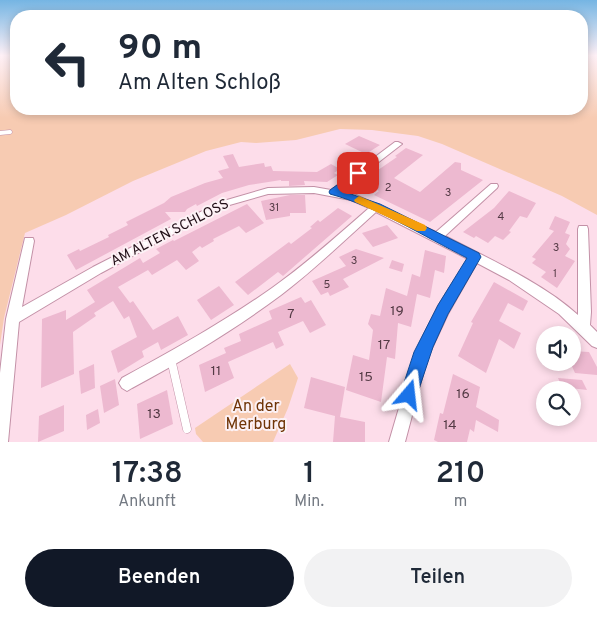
<!DOCTYPE html>
<html lang="de">
<head>
<meta charset="utf-8">
<style>
	:root { --surface:#fff; --page:#f2f2f3; --text:#1f2937; --muted:#747a83; --accent:#111827 }
	body { margin:0; font-family:Overpass,sans-serif; background:var(--page); color:var(--text); height:100vh; display:flex; flex-direction:column; font-size:19px; white-space:nowrap }
	* { box-sizing:border-box; margin:0 }
	p { font-size:16px; color:var(--muted) }
	.icon { flex:none; width:28px; height:28px; fill:none; stroke:currentColor; stroke-width:2; stroke-linecap:round; stroke-linejoin:round }
	.map { position:relative; height:442px; overflow:hidden }
	.panel { display:flex; flex-direction:column; background:var(--surface); flex:1 }
	.panel>* { flex:none }
	.hud { position:absolute; left:10px; top:10px; width:578px; height:105px; border-radius:20px; box-shadow:0 2px 8px #0003; background:#fff; color:var(--text); overflow:hidden }
	.controls { position:absolute; left:536px; top:326px; display:grid; gap:10px }
	.controls a { display:grid; place-items:center; width:45px; height:45px; border-radius:50%; background:var(--surface); box-shadow:0 2px 8px #0003; font-size:25px }
	.pin { position:absolute; display:grid; place-items:center; width:42px; height:42px; color:#fff; margin:-21px; border-radius:10px; box-shadow:0 2px 8px #0006 }
	.me { position:absolute; width:55px; margin:-28px; rotate:17deg; stroke-linejoin:round; filter:drop-shadow(0 0 4px #0008) }
	.turn { display:flex; align-items:center; gap:18px; height:105px; padding:0 25px; font-size:22px }
	.turn .icon { width:65px; height:65px; stroke-width:2.5 }
	.turn b { display:block; font-size:35px; line-height:42px }
	.eta { display:flex; justify-content:space-evenly; align-items:center; height:85px; text-align:center }
	.eta b { font-size:30px; font-weight:600; line-height:35px }
	.action { display:flex; gap:10px; margin-top:auto; padding:10px 25px }
	.action a { flex:1; height:58px; border-radius:30px; background:var(--accent); color:#fff; font-size:20px; font-weight:600; line-height:58px; text-align:center }
	.action a+a { background:var(--page); color:var(--text) }
	.map>svg:first-child { display:block }
	.green { fill:#f7cbb2 }
	.building { fill:#edb9d0 }
	.lines { fill:none; stroke-linecap:round; stroke-linejoin:round }
	.service-far1-casing { stroke:#c391a7; stroke-width:5 }
	.service-casing { stroke:#c391a7; stroke-width:9 }
	.minor-casing { stroke:#c391a7; stroke-width:2 }
	.service-far1 { stroke:#fff; stroke-width:4 }
	.service { stroke:#fff; stroke-width:8 }
	.minor { fill:#fff; fill-rule:evenodd }
	.route { fill:#1a73e8; stroke:#114b97 }
	.slow { fill:#f59e0b }
	.labels { text-anchor:middle; dominant-baseline:central; stroke-width:4; stroke-linejoin:round; paint-order:stroke }
	.number-label { font-size:11px; fill:#543a45 }
	.street-label { font-size:14px; fill:#210f17; stroke:#fcf1f5 }
	.near-number-label { font-size:14px; fill:#543a45 }
	.near-park-label { font-size:16px; fill:#6f3406; stroke:#fcf1f5 }
</style>
</head>
<body>
<div class="map">
<svg width="597" height="442" viewBox="0 0 597 442">
	<rect width="100%" height="100%" fill="#fdddea"/>
	<g class="green">
		<polygon points="0,56 16,56 16,109 581,109 581,56 597,56 597,215 562,196 442,144 418,136 372,130 340,129 296,140 256,143 241,142 206,151 133,181 66,215 25,233 4,318 0,345"/>
		<polygon points="290,364 298,378 288,408 273,442 203,442 196,434 195,428"/>
	</g>
	<g class="building">
		<polygon points="359,136 380,145 366,154 345,144"/>
		<polygon points="406,148 423,155 394,178 420,192 455,162 461,163 461,170 483,180 430,222 374,195 379,191 362,181 397,157 395,156"/>
		<polygon points="233,154 239,167 264,163 265,167 271,166 273,171 317,172 331,164 340,169 334,173 338,175 327,182 304,181 305,185 289,186 289,181 281,181 281,180 249,185 222,193 197,206 196,204 187,209 185,212 165,212 171,219 76,270 67,255 79,249 80,251 109,237 108,235 128,225 126,222 164,203 171,197 205,183 223,178 218,171 229,168 223,156"/>
		<polygon points="509,191 536,203 527,218 520,216 509,231 511,232 503,240 495,236 488,243 476,236 474,238 463,232 494,208"/>
		<polygon points="290,195 305,195 306,213 290,213 290,216 266,220 261,201"/>
		<polygon points="247,204 264,223 246,233 239,226 213,239 214,241 202,248 200,246 192,252 199,261 186,270 177,260 152,275 148,270 118,287 130,303 133,301 153,330 178,316 188,335 161,350 158,342 142,351 144,357 118,373 111,351 137,337 129,316 124,319 113,301 94,313 96,316 73,332 74,374 41,388 42,319 66,310 66,320 95,302 87,290 140,258 143,263 160,253 156,249 173,240 174,241"/>
		<polygon points="338,208 352,216 283,276 278,272 248,295 235,282 289,242 291,244 312,228 310,227 318,220 320,222"/>
		<polygon points="555,216 570,222 565,233 570,235 566,244 570,249 565,256 575,261 557,288 541,277 546,272 532,263 536,259 532,257 554,231 549,229"/>
		<polygon points="387,225 398,238 373,247 362,233"/>
		<polygon points="356,249 384,258 343,279 349,287 330,296 328,292 321,295 312,281 346,266 339,257"/>
		<polygon points="425,250 446,256 444,273 435,270 430,298 417,294 411,327 398,323 395,359 387,357 381,402 346,390 353,355 369,360 373,330 368,324 371,314 380,316 386,288 407,296 412,274 420,277"/>
		<polygon points="392,260 404,264 402,272 389,268"/>
		<polygon points="494,282 528,301 523,311 508,303 499,321 521,333 514,349 499,339 486,373 458,356 473,323 471,322"/>
		<polygon points="219,286 234,305 211,320 197,300"/>
		<polygon points="301,297 305,303 311,300 326,325 310,333 303,321 278,332 284,345 276,349 273,342 228,362 234,378 205,392 199,365 226,353 224,348 241,341 239,334 272,319 269,311"/>
		<polygon points="572,351 589,352 597,367 597,375 575,373 570,362 572,362"/>
		<polygon points="94,364 95,388 81,394 79,371"/>
		<polygon points="453,374 480,387 476,407 499,420 498,432 476,420 474,432 470,429 467,442 438,442 434,440 440,413 443,414"/>
		<polygon points="311,377 345,387 340,417 365,422 365,442 333,442 335,416 304,408"/>
		<polygon points="558,378 582,380 587,390 562,387"/>
		<polygon points="115,379 119,405 104,413 100,386"/>
		<polygon points="167,390 173,424 140,439 137,404"/>
		<polygon points="64,405 64,431 38,442 39,416"/>
		<polygon points="98,409 100,423 87,430 86,415"/>
	</g>
	<g class="lines">
		<defs>
			<polyline id="service-far1" points="0,133 10,132"/>
			<polyline id="service" points="171,359 187,429"/>
			<path id="minor" d="M395,142H398L402,144L340,192L356,195L436,232L491,184H497L498,186L497,188L445,236C487,258 543,283 578,315V229L579,226H587L588,229L591,312L590,325L597,332V348L592,346L559,314L509,280L477,263L448,314L427,359L405,442H389L415,353L438,306L468,259L376,212C345,240 315,269 281,295C234,330 184,360 132,388L127,391L122,388L119,383L122,378C173,350 224,322 272,288C306,264 337,236 369,208L351,200L314,193L268,194L226,206L101,273L19,322L8,442H0V373L6,319L25,238H33L34,241L22,307L93,267L220,202L268,188L314,187L331,190Z"/>
		</defs>
		<use href="#service-far1" class="service-far1-casing"/>
		<use href="#service" class="service-casing"/>
		<use href="#minor" class="minor-casing"/>
		<use href="#service-far1" class="service-far1"/>
		<use href="#service" class="service"/>
		<use href="#minor" class="minor"/>
	</g>
	<linearGradient id="sky" x2="0" y2="1"><stop stop-color="#75b5e3"/><stop offset="0.47" stop-color="#fef0f6"/><stop offset="1" stop-color="#fef0f6" stop-opacity="0"/></linearGradient>
	<rect width="597" height="118" fill="url(#sky)"/>
	<path class="route" d="M358,170L361,171V175L342,191L380,204L479,253L481,257L448,314L433,347L415,401L409,404L403,401L400,395L414,352L438,305L467,258C423,236 378,207 330,194L329,192L330,190Z"/>
	<polygon class="slow" points="359,196 425,225 427,228 425,231 417,231 355,202 354,200"/>
	<g class="labels">
		<g class="number-label">
			<text x="388" y="188">2</text>
			<text x="448" y="193">3</text>
			<text x="274" y="208">31</text>
			<text x="501" y="217">4</text>
			<text x="556" y="248">3</text>
			<text x="354" y="261">3</text>
			<text x="555" y="274">1</text>
			<text x="327" y="285">5</text>
		</g>
		<g class="street-label">
			<text transform="translate(170 233) rotate(-27)">AM ALTEN SCHLOSS</text>
		</g>
		<g class="near-number-label">
			<text x="397" y="311">19</text>
			<text x="291" y="314">7</text>
			<text x="384" y="345">17</text>
			<text x="216" y="371">11</text>
			<text x="366" y="377">15</text>
			<text x="463" y="394">16</text>
			<text x="154" y="414">13</text>
			<text x="450" y="425">14</text>
		</g>
		<g class="near-park-label">
			<text x="256" y="407">An der<tspan x="256" dy="18">Merburg</tspan></text>
		</g>
	</g>
</svg>
<div class="controls">
<a><svg class="icon" aria-label="sound" viewBox="0 0 24 24"><path d="M4 9h4l5-4v14l-5-4H4zM17 9q2 3 0 6"/></svg></a>
<a><svg class="icon" aria-label="search" viewBox="0 0 24 24"><circle cx="10" cy="10" r="6"/><path d="M15 15l6 6"/></svg></a>
</div>
<div class="pin" style="left:358px;top:173px;background:#d93025"><svg class="icon" aria-label="arrive" viewBox="0 0 24 24"><path d="M6 21V4h12l-3 4 3 4H6"/></svg></div>
<svg class="me" style="left:409px;top:395px" viewBox="-20 -20 40 40"><path d="M0-17L14 15 0 8-14 15z" fill="#1a73e8" stroke="#fff" stroke-width="4"/></svg>
<div class="hud">
<div class="turn"><svg class="icon" aria-label="left" viewBox="0 0 24 24"><path d="M17 20v-9H6M10 6l-5 5 5 5"/></svg><div><b>90 m</b>Am Alten Schloß</div></div>
</div>
</div>
<section class="panel">
<div class="eta">
<div><b>17:38</b><p>Ankunft</p></div>
<div><b>1</b><p>Min.</p></div>
<div><b>210</b><p>m</p></div>
</div>
<div class="action"><a>Beenden</a><a>Teilen</a></div>
</section>
</body>
</html>
